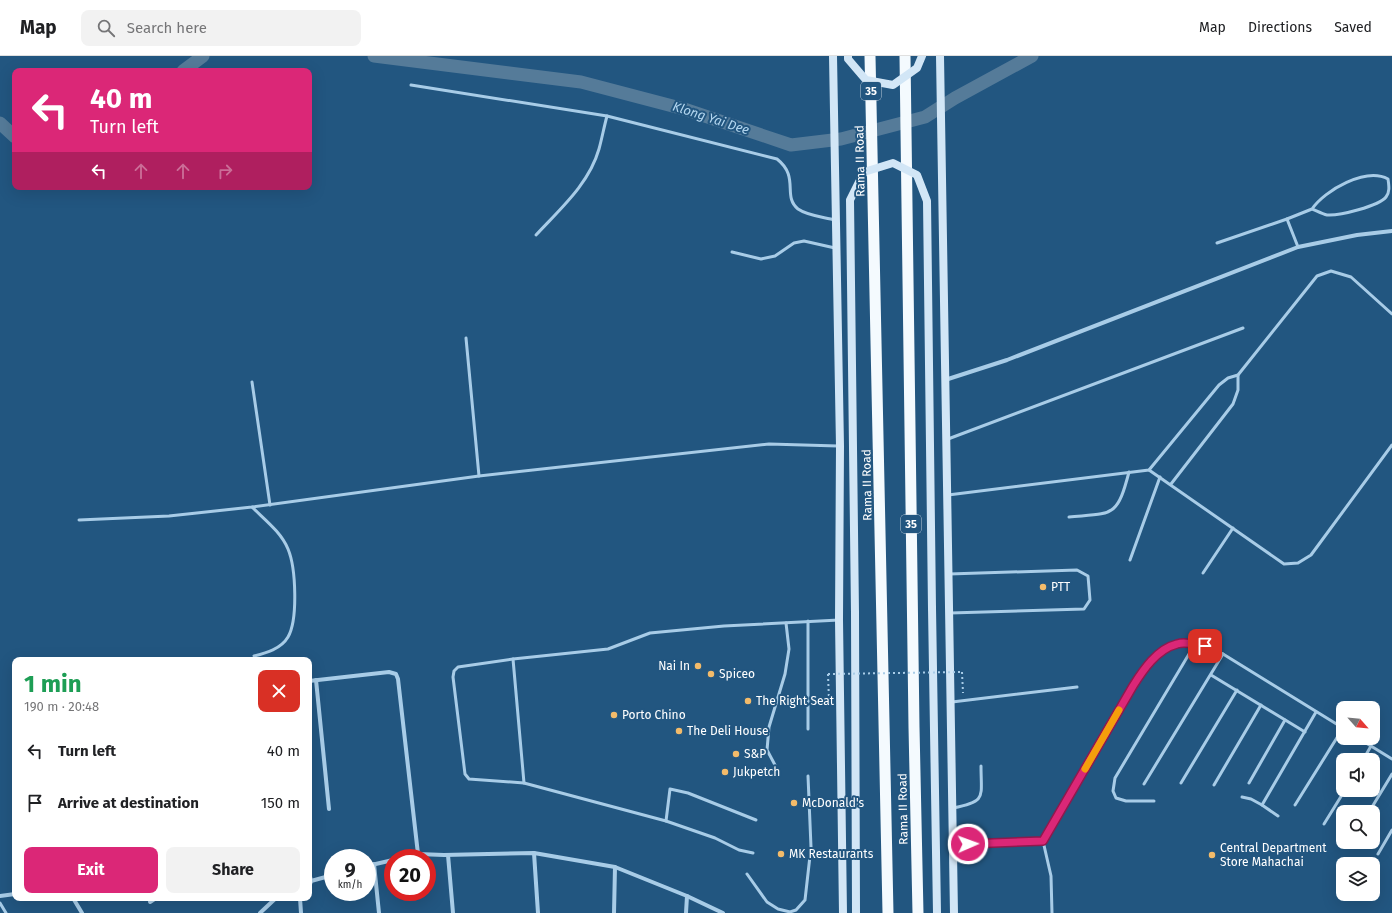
<!DOCTYPE html>
<html lang="en">
<head>
<meta charset="utf-8">
<style>
	:root { --surface:#fff; --page:#f2f2f2; --text:#202124; --muted:#757577; --line:#e0e0e0; --accent:#db2777 }
	body { margin:0; font-family:"Fira Sans",sans-serif; background:var(--page); color:var(--text); height:100vh; display:flex; flex-direction:column; font-size:15px; white-space:nowrap }
	* { box-sizing:border-box; margin:0 }
	p { font-size:13px; color:var(--muted) }
	.icon { flex:none; width:22px; height:22px; fill:none; stroke:currentColor; stroke-width:2; stroke-linecap:round; stroke-linejoin:round }
	.map { position:relative; flex:1; overflow:hidden }
	.sheet { position:absolute; left:12px; top:601px; width:300px; height:244px; display:flex; flex-direction:column; background:var(--surface); border-radius:8px; box-shadow:0 4px 16px #0002 }
	.sheet>* { flex:none }
	.guide { position:absolute; left:12px; top:12px; width:300px; height:122px; border-radius:8px; box-shadow:0 4px 16px #0002; background:#db2777; color:#fff; overflow:hidden }
	.needle { width:26px; rotate:117deg }
	.controls { position:absolute; left:1336px; top:645px; display:grid; gap:8px }
	.controls a { display:grid; place-items:center; width:44px; height:44px; border-radius:8px; background:var(--surface); box-shadow:0 4px 16px #0002; font-size:20px }
	.speed { position:absolute; left:324px; top:793px; display:flex; gap:8px; font-size:20px; font-weight:700; text-align:center }
	.speed>* { display:grid; place-content:center; width:52px; height:52px; border-radius:50%; background:var(--surface); box-shadow:0 4px 16px #0002; line-height:1 }
	.speed small { font-size:10px; font-weight:400 }
	.speed .limit { border:6px solid #d22; background:#fff; color:#111 }
	.pin { position:absolute; display:grid; place-items:center; width:34px; height:34px; color:#fff; margin:-17px; border-radius:8px; box-shadow:0 2px 6px #0006 }
	.me { position:absolute; width:44px; margin:-22px; rotate:88deg; stroke-linejoin:round; filter:drop-shadow(0 0 3px #0008) }
	.turn { display:flex; align-items:center; gap:14px; height:84px; padding:0 12px; font-size:18px }
	.turn .icon { width:52px; height:52px; stroke-width:2.5 }
	.turn b { display:block; font-size:28px; line-height:34px }
	.lanes { display:flex; align-items:center; height:38px; padding:0 12px; background:#0003; justify-content:center; gap:20px; direction:ltr }
	.lanes .off { opacity:.35 }
	.round { display:grid; place-items:center; flex:none; width:42px; height:42px; border-radius:8px; background:var(--page) }
	.summary { display:flex; align-items:center; justify-content:space-between; height:68px; padding:0 12px }
	h1 { font-size:24px; font-weight:700; line-height:30px; color:#1e9e55 }
	.action { display:flex; gap:8px; margin-top:auto; padding:8px 12px }
	.action a { flex:1; height:46px; border-radius:8px; background:var(--accent); color:#fff; font-size:16px; font-weight:700; line-height:46px; text-align:center }
	.action a+a { background:var(--page); color:var(--text) }
	ul { padding:0; list-style:none }
	li { display:flex; align-items:center; gap:12px; height:52px; padding:0 12px }
	li div { flex:1 }
	li b { display:block; font-size:15px }
	li em { font-style:normal }
	header { display:flex; align-items:center; gap:24px; box-sizing:border-box; height:56px; padding:0 20px; background:var(--surface); border-bottom:1px solid var(--line) }
	header strong { font-size:19px }
	nav { display:flex; gap:22px; margin-inline-start:auto; font-size:14px }
	.search { width:280px; height:36px; background:var(--page); display:flex; align-items:center; gap:10px; box-sizing:border-box; padding:0 14px; border-radius:8px; color:var(--muted); font-size:15px }
	.map>svg:first-child { display:block }
	.lines { fill:none; stroke-linecap:round; stroke-linejoin:round }
	.canal { stroke:#557b99; stroke-width:13 }
	.path { stroke:#a8cce7; stroke-width:2; stroke-dasharray:2 3; stroke-linecap:butt }
	.service { stroke:#a8cce7; stroke-width:3 }
	.minor { stroke:#a8cce7; stroke-width:4 }
	.secondary { stroke:#d2e6f6; stroke-width:8 }
	.trunk { stroke:#f4fafe; stroke-width:11 }
	.path-bridge { stroke:#a8cce7; stroke-width:2; stroke-dasharray:2 3; stroke-linecap:butt }
	.secondary-bridge { stroke:#d2e6f6; stroke-width:8 }
	.route-casing { stroke:#8e194d; stroke-width:10 }
	.route { stroke:#db2777; stroke-width:7 }
	.slow { stroke:#f59e0b; stroke-width:7 }
	.poi-dot { fill:#f3bb6a; stroke:#225680; stroke-width:1.5 }
	.labels { text-anchor:middle; dominant-baseline:central; stroke-width:4; stroke-linejoin:round; paint-order:stroke }
	.shield { fill:#225680; stroke:#bdccd9; stroke-width:1 }
	.shield-label { font-size:11px; font-weight:bold; fill:#fff }
	.street-label { font-size:12px; fill:#fff; stroke:#225680 }
	.poi-label { font-size:12px; fill:#fff; stroke:#225680; text-anchor:start }
	.water-label { font-size:13px; font-style:italic; fill:#b3d6ef; stroke:#225680 }
</style>
</head>
<body>
<header>
<strong>Map</strong>
<div class="search"><svg class="icon" aria-label="search" viewBox="0 0 24 24"><circle cx="10" cy="10" r="6"/><path d="M15 15l6 6"/></svg>Search here</div>
<nav><a>Map</a><a>Directions</a><a>Saved</a></nav>
</header>
<div class="map">
<svg width="1392" height="857" viewBox="0 0 1392 857">
	<rect width="100%" height="100%" fill="#225680"/>
	<g class="lines">
		<g class="canal">
			<polyline points="374,0 581,26 684,53 791,89 841,83 925,61 955,42 1032,0"/>
			<polyline points="183,15 203,0"/>
			<polyline points="0,67 15,81"/>
		</g>
		<g class="path">
			<polyline points="962,616 963,637"/>
			<polyline points="828,618 829,645 831,645"/>
		</g>
		<g class="service">
			<path d="M411,29L607,60L777,103C800,121 782,140 798,153C808,160 824,161 835,164"/>
			<path d="M536,179C560,153 589,128 599,93C602,82 604,71 607,60"/>
			<polyline points="1217,187 1287,163"/>
			<path d="M1298,191L1287,163L1312,153C1317,155 1322,158 1327,159C1339,160 1379,150 1386,141C1390,136 1389,130 1388,123C1366,111 1325,134 1312,153"/>
			<polyline points="732,196 761,203 775,200 794,187 804,185 835,192"/>
			<polyline points="466,282 479,420"/>
			<polyline points="252,326 270,449"/>
			<polyline points="948,383 1243,272"/>
			<polyline points="1149,414 1284,508 1298,507 1311,499 1392,389"/>
			<polyline points="1171,428 1233,348 1238,334 1238,319"/>
			<polyline points="948,439 1149,414 1219,329 1228,322 1238,319 1317,220 1331,215 1351,221 1392,258"/>
			<path d="M252,451C265,464 281,476 288,493C296,512 298,564 288,581C281,593 266,597 254,600"/>
			<path d="M1069,461C1113,457 1117,462 1129,416"/>
			<polyline points="79,464 169,460 252,451 479,420 769,388 838,390"/>
			<polyline points="1130,504 1160,421"/>
			<polyline points="1203,517 1233,472"/>
			<polyline points="949,518 1077,514 1088,520 1090,544 1084,553 950,557"/>
			<polyline points="513,603 524,727"/>
			<polyline points="1211,619 1305,676"/>
			<polyline points="952,646 1077,631"/>
			<polyline points="808,673 808,565"/>
			<polyline points="1358,682 1392,703"/>
			<polyline points="1363,704 1371,690"/>
			<polyline points="775,709 767,694 769,671 785,618 789,593 786,567"/>
			<polyline points="1181,727 1237,634"/>
			<polyline points="1249,727 1285,664"/>
			<polyline points="1144,728 1223,598"/>
			<polyline points="1214,729 1261,649"/>
			<polyline points="1242,741 1251,743 1262,749"/>
			<polyline points="1154,745 1126,745 1116,742 1113,735 1115,722 1195,588"/>
			<polyline points="1295,749 1343,672"/>
			<path d="M953,752C987,745 981,742 981,710"/>
			<polyline points="1369,756 1392,718"/>
			<polyline points="1278,760 1262,749 1316,656"/>
			<polyline points="666,765 670,733 688,737 756,764"/>
			<polyline points="1324,768 1345,734"/>
			<polyline points="953,788 1043,785"/>
			<polyline points="753,797 739,794 715,782 666,765 524,727 469,723 465,718 453,621 454,615 458,611 513,603 608,593 650,577 724,570 839,564"/>
			<polyline points="1378,798 1392,774"/>
			<polyline points="747,818 767,846 778,853 790,856 796,854 805,844 811,791 808,720"/>
			<polyline points="0,847 6,857"/>
			<path d="M1052,857L1051,820L1043,785L1133,630C1160,590 1176,578 1223,598L1343,672"/>
		</g>
		<g class="minor">
			<polyline points="945,324 1007,304 1298,191 1357,179 1392,175"/>
			<polyline points="316,624 329,753"/>
			<polyline points="309,625 389,616 396,618 398,623 418,798"/>
			<polyline points="534,797 538,857"/>
			<polyline points="448,799 453,857"/>
			<polyline points="400,802 418,798 444,799 534,797 615,811 687,840 723,857"/>
			<polyline points="374,808 379,857"/>
			<polyline points="367,810 393,804"/>
			<polyline points="309,816 311,825 309,832"/>
			<polyline points="311,825 333,819"/>
			<polyline points="0,840 15,838"/>
			<polyline points="73,842 82,857"/>
			<polyline points="300,842 301,857"/>
			<polyline points="150,846 156,842"/>
			<polyline points="260,857 276,842"/>
			<polyline points="614,857 615,811"/>
			<polyline points="686,857 687,840"/>
		</g>
		<g class="secondary">
			<polyline points="833,0 840,390 839,564 843,857"/>
			<polyline points="940,0 954,857"/>
			<polyline points="932,552 937,857"/>
			<polyline points="855,557 856,857"/>
		</g>
		<g class="trunk">
			<polyline points="870,0 888,857"/>
			<polyline points="905,0 914,671 918,857"/>
		</g>
		<polyline class="path-bridge" points="828,618 962,616"/>
		<g class="secondary-bridge">
			<polyline points="848,0 848,3 866,24 893,29 917,12 922,0"/>
			<polyline points="855,557 850,144 864,116 893,107 917,119 927,145 932,552"/>
		</g>
	</g>
	<g class="lines">
		<defs>
			<path id="route" d="M968,788L1043,785L1133,630C1143,614 1157,593 1177,588C1186,585 1196,589 1205,590"/>
		</defs>
		<use href="#route" class="route-casing"/>
		<use href="#route" class="route"/>
		<polyline class="slow" points="1085,713 1119,654"/>
	</g>
	<g class="poi-dot">
		<circle cx="1043" cy="531" r="4"/>
		<circle cx="698" cy="610" r="4"/>
		<circle cx="711" cy="618" r="4"/>
		<circle cx="748" cy="645" r="4"/>
		<circle cx="614" cy="659" r="4"/>
		<circle cx="679" cy="675" r="4"/>
		<circle cx="736" cy="698" r="4"/>
		<circle cx="725" cy="716" r="4"/>
		<circle cx="794" cy="747" r="4"/>
		<circle cx="781" cy="798" r="4"/>
		<circle cx="1212" cy="799" r="4"/>
	</g>
	<g class="labels">
		<g class="shield">
			<rect x="861" y="26" width="20" height="18" rx="3"/>
			<rect x="901" y="459" width="20" height="18" rx="3"/>
		</g>
		<g class="shield-label">
			<text x="871" y="35">35</text>
			<text x="911" y="468">35</text>
		</g>
		<g class="street-label">
			<text transform="translate(860 105) rotate(-91)">Rama II Road</text>
			<text transform="translate(867 429) rotate(-91)">Rama II Road</text>
			<text transform="translate(903 753) rotate(-91)">Rama II Road</text>
		</g>
		<g class="poi-label">
			<text x="1051" y="531">PTT</text>
			<text x="690" y="610" text-anchor="end">Nai In</text>
			<text x="719" y="618">Spiceo</text>
			<text x="756" y="645">The Right Seat</text>
			<text x="622" y="659">Porto Chino</text>
			<text x="687" y="675">The Deli House</text>
			<text x="744" y="698">S&amp;P</text>
			<text x="733" y="716">Jukpetch</text>
			<text x="802" y="747">McDonald's</text>
			<text x="1220" y="792">Central Department<tspan x="1220" dy="14">Store Mahachai</tspan></text>
			<text x="789" y="798">MK Restaurants</text>
		</g>
		<g class="water-label">
			<text transform="translate(711 62) rotate(18)">Klong Yai Dee</text>
		</g>
	</g>
</svg>
<div class="controls">
<a><svg class="needle" viewBox="-14 -14 28 28"><path d="M0-13l5 13h-10z" fill="#e53935"/><path d="M0 13l5-13h-10z" fill="#757577"/></svg></a>
<a><svg class="icon" aria-label="sound" viewBox="0 0 24 24"><path d="M4 9h4l5-4v14l-5-4H4zM17 9q2 3 0 6"/></svg></a>
<a><svg class="icon" aria-label="search" viewBox="0 0 24 24"><circle cx="10" cy="10" r="6"/><path d="M15 15l6 6"/></svg></a>
<a><svg class="icon" aria-label="layers" viewBox="0 0 24 24"><path d="M12 4l9 5-9 5-9-5zM3 14l9 5 9-5"/></svg></a>
</div>
<div class="speed"><div>9<small>km/h</small></div><div class="limit">20</div></div>
<div class="pin" style="left:1205px;top:590px;background:#d93025"><svg class="icon" aria-label="arrive" viewBox="0 0 24 24"><path d="M6 21V4h12l-3 4 3 4H6"/></svg></div>
<svg class="me" style="left:968px;top:788px" viewBox="-20 -20 40 40"><circle r="17" fill="#db2777" stroke="#fff" stroke-width="3"/><path d="M0-11L8 9 0 5-8 9z" fill="#fff"/></svg>
<div class="guide">
<div class="turn"><svg class="icon" aria-label="left" viewBox="0 0 24 24"><path d="M17 20v-9H6M10 6l-5 5 5 5"/></svg><div><b>40 m</b>Turn left</div></div>
<div class="lanes"><svg class="icon" aria-label="left" viewBox="0 0 24 24"><path d="M17 20v-9H6M10 6l-5 5 5 5"/></svg><svg class="icon off" aria-label="ahead" viewBox="0 0 24 24"><path d="M12 20V5M6 11l6-6 6 6"/></svg><svg class="icon off" aria-label="ahead" viewBox="0 0 24 24"><path d="M12 20V5M6 11l6-6 6 6"/></svg><svg class="icon off" aria-label="right" viewBox="0 0 24 24"><path d="M7 20v-9h11M14 6l5 5-5 5"/></svg></div>
</div>
<section class="sheet">
<div class="summary"><div><h1>1 min</h1><p>190 m · 20:48</p></div><a class="round" style="background:#d93025;color:#fff"><svg class="icon" aria-label="close" viewBox="0 0 24 24"><path d="M6 6l12 12M18 6L6 18"/></svg></a></div>
<ul>
<li><svg class="icon" aria-label="left" viewBox="0 0 24 24"><path d="M17 20v-9H6M10 6l-5 5 5 5"/></svg><div><b>Turn left</b></div><em>40 m</em></li>
<li><svg class="icon" aria-label="arrive" viewBox="0 0 24 24"><path d="M6 21V4h12l-3 4 3 4H6"/></svg><div><b>Arrive at destination</b></div><em>150 m</em></li>
</ul>
<div class="action"><a>Exit</a><a>Share</a></div>
</section>
</div>
</body>
</html>
